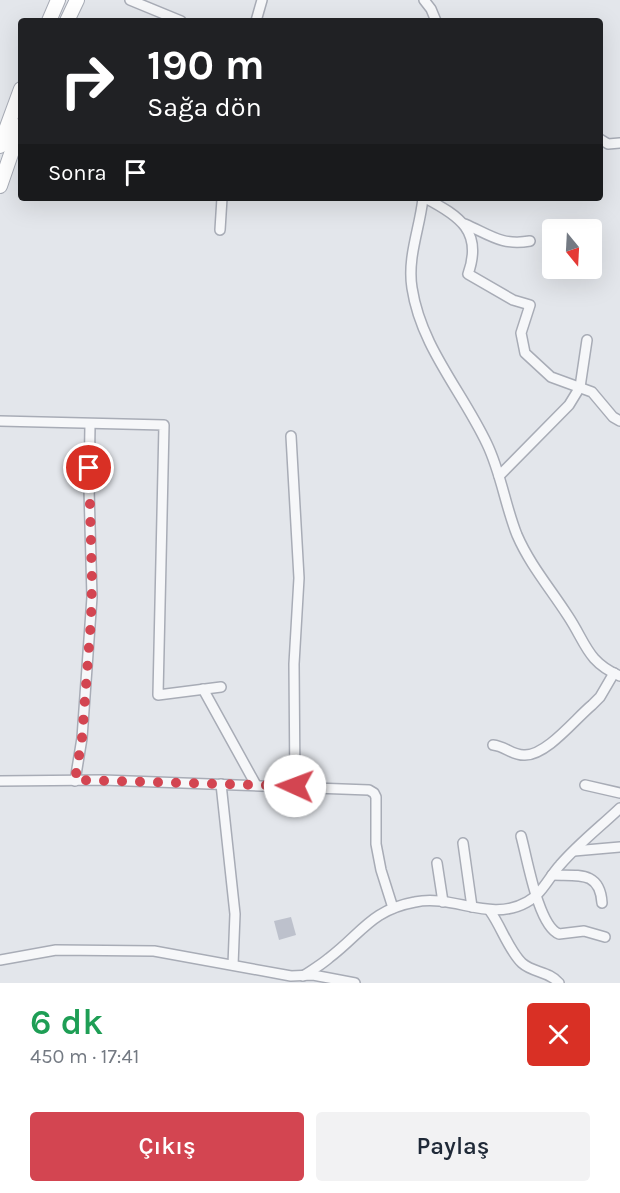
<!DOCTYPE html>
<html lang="tr">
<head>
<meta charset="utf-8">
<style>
	:root { --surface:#fff; --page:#f2f2f3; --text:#1f2937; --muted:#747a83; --accent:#d34551 }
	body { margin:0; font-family:Karla,sans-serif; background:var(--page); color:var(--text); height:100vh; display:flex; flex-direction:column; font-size:22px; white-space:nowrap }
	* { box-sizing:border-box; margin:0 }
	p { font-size:20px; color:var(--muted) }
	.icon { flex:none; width:33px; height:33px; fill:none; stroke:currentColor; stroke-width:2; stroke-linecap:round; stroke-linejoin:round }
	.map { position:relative; height:983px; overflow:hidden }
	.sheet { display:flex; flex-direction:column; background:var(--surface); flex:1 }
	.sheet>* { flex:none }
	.hud { position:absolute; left:18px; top:18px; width:585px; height:183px; border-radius:6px; box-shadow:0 6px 24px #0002; background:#202124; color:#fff; overflow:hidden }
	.needle { width:39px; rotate:162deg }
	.controls { position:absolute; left:542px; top:219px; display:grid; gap:12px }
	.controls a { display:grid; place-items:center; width:60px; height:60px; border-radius:6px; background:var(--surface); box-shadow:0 6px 24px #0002; font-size:30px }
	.pin { position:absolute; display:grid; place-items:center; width:51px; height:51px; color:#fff; margin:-26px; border:3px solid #fff; border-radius:50%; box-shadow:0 2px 6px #0007 }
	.me { position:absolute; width:66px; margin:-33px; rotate:272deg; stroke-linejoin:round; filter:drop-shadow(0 0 4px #0008) }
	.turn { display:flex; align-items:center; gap:21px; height:126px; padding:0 30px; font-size:27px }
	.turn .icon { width:78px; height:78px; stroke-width:2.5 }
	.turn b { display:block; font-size:42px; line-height:51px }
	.then { display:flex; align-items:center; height:57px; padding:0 30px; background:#0003; gap:12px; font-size:22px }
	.round { display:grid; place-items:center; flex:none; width:63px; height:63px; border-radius:6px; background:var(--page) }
	.overview { display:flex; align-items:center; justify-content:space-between; height:102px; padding:0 30px }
	h1 { font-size:36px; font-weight:600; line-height:45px; color:#1e9e55 }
	.action { display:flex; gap:12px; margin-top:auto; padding:12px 30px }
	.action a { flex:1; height:69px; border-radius:6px; background:var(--accent); color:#fff; font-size:24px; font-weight:600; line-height:69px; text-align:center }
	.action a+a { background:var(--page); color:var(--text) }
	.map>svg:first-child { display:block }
	.building { fill:#bdc1cc }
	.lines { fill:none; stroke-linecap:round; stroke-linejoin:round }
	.minor-casing { stroke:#a8acb6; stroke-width:12 }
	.secondary-casing { stroke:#a8acb6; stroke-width:16 }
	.minor { stroke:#f6f7f9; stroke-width:9 }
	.secondary { stroke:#fff; stroke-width:14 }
	.route { stroke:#d34551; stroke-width:10; stroke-dasharray:0 18 }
</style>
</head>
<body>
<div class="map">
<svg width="620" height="983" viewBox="0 0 620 983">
	<rect width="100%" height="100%" fill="#e3e6eb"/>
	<polygon class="building" points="291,917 296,935 279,940 274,921"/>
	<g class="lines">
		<defs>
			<g id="minor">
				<polyline points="130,0 181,21"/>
				<polyline points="424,0 431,9 436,21"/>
				<polyline points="256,21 262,0"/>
				<polyline points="600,139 608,144 620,143"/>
				<path d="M423,198C420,228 407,257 412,288C421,347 462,391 487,444C501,473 505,505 517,535C530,565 550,588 568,616C586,643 587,662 620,676"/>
				<path d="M425,198C460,216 483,232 468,274L513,300L530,305L521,333L525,353L551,377L592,392L613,417L620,421"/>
				<path d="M465,224C490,235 502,246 530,241"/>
				<polyline points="220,230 222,198"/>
				<polyline points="0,421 164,425 158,695 221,687"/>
				<polyline points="291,436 299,578 294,664 295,786"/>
				<polyline points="499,476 569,405 580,387 587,340"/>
				<polyline points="203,689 256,785"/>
				<path d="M493,745C505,746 513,756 525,755C547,755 575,719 592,705L600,697L614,673"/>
				<polyline points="0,781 103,780 369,790 374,793 376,797 376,844 381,870 393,908"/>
				<polyline points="75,781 82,738 92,597 89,489 90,425"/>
				<polyline points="221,784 235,914 233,965"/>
				<polyline points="585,785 620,793"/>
				<path d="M521,836C527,857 538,926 559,934L584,931L605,937"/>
				<polyline points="463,843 472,907"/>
				<polyline points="574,851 620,847"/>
				<polyline points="437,863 443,902"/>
				<path d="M552,875C577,876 600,870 602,903"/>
				<path d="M490,911C501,926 509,951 522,963C533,973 549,971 559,983"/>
				<polyline points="0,960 56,950 154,951 291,976 313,975 355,983"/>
				<path d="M303,976C312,970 321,965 329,958C362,933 371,910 415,902C454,894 490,923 527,902C542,894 549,877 560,865C578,844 600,827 620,808"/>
			</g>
			<g id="secondary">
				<polyline points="49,21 58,0"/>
				<polyline points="67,21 77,0"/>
				<polyline points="0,146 21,89"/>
				<polyline points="0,186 21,125"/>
			</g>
		</defs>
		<use href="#minor" class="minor-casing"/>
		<use href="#secondary" class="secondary-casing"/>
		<use href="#minor" class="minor"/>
		<use href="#secondary" class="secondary"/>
	</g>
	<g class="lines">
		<polyline class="route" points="89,468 92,581 91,620 82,738 75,780 295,786"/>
	</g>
</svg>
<div class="controls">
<a><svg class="needle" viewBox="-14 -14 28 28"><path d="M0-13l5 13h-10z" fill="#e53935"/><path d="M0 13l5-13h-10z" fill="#747a83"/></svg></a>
</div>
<div class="pin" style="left:89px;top:468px;background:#d93025"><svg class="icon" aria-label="arrive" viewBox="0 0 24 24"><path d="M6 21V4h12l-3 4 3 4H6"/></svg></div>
<svg class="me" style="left:295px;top:786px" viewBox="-20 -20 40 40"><circle r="19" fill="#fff"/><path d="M0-13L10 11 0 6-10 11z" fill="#d34551"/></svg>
<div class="hud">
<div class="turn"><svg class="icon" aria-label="right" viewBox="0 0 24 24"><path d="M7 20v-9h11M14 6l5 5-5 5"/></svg><div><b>190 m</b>Sağa dön</div></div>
<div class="then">Sonra<svg class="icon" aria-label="arrive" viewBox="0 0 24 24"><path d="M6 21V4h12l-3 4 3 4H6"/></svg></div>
</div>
</div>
<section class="sheet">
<div class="overview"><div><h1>6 dk</h1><p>450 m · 17:41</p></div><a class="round" style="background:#d93025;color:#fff"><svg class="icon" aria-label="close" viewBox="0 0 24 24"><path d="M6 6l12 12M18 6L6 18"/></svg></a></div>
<div class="action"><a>Çıkış</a><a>Paylaş</a></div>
</section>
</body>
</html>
